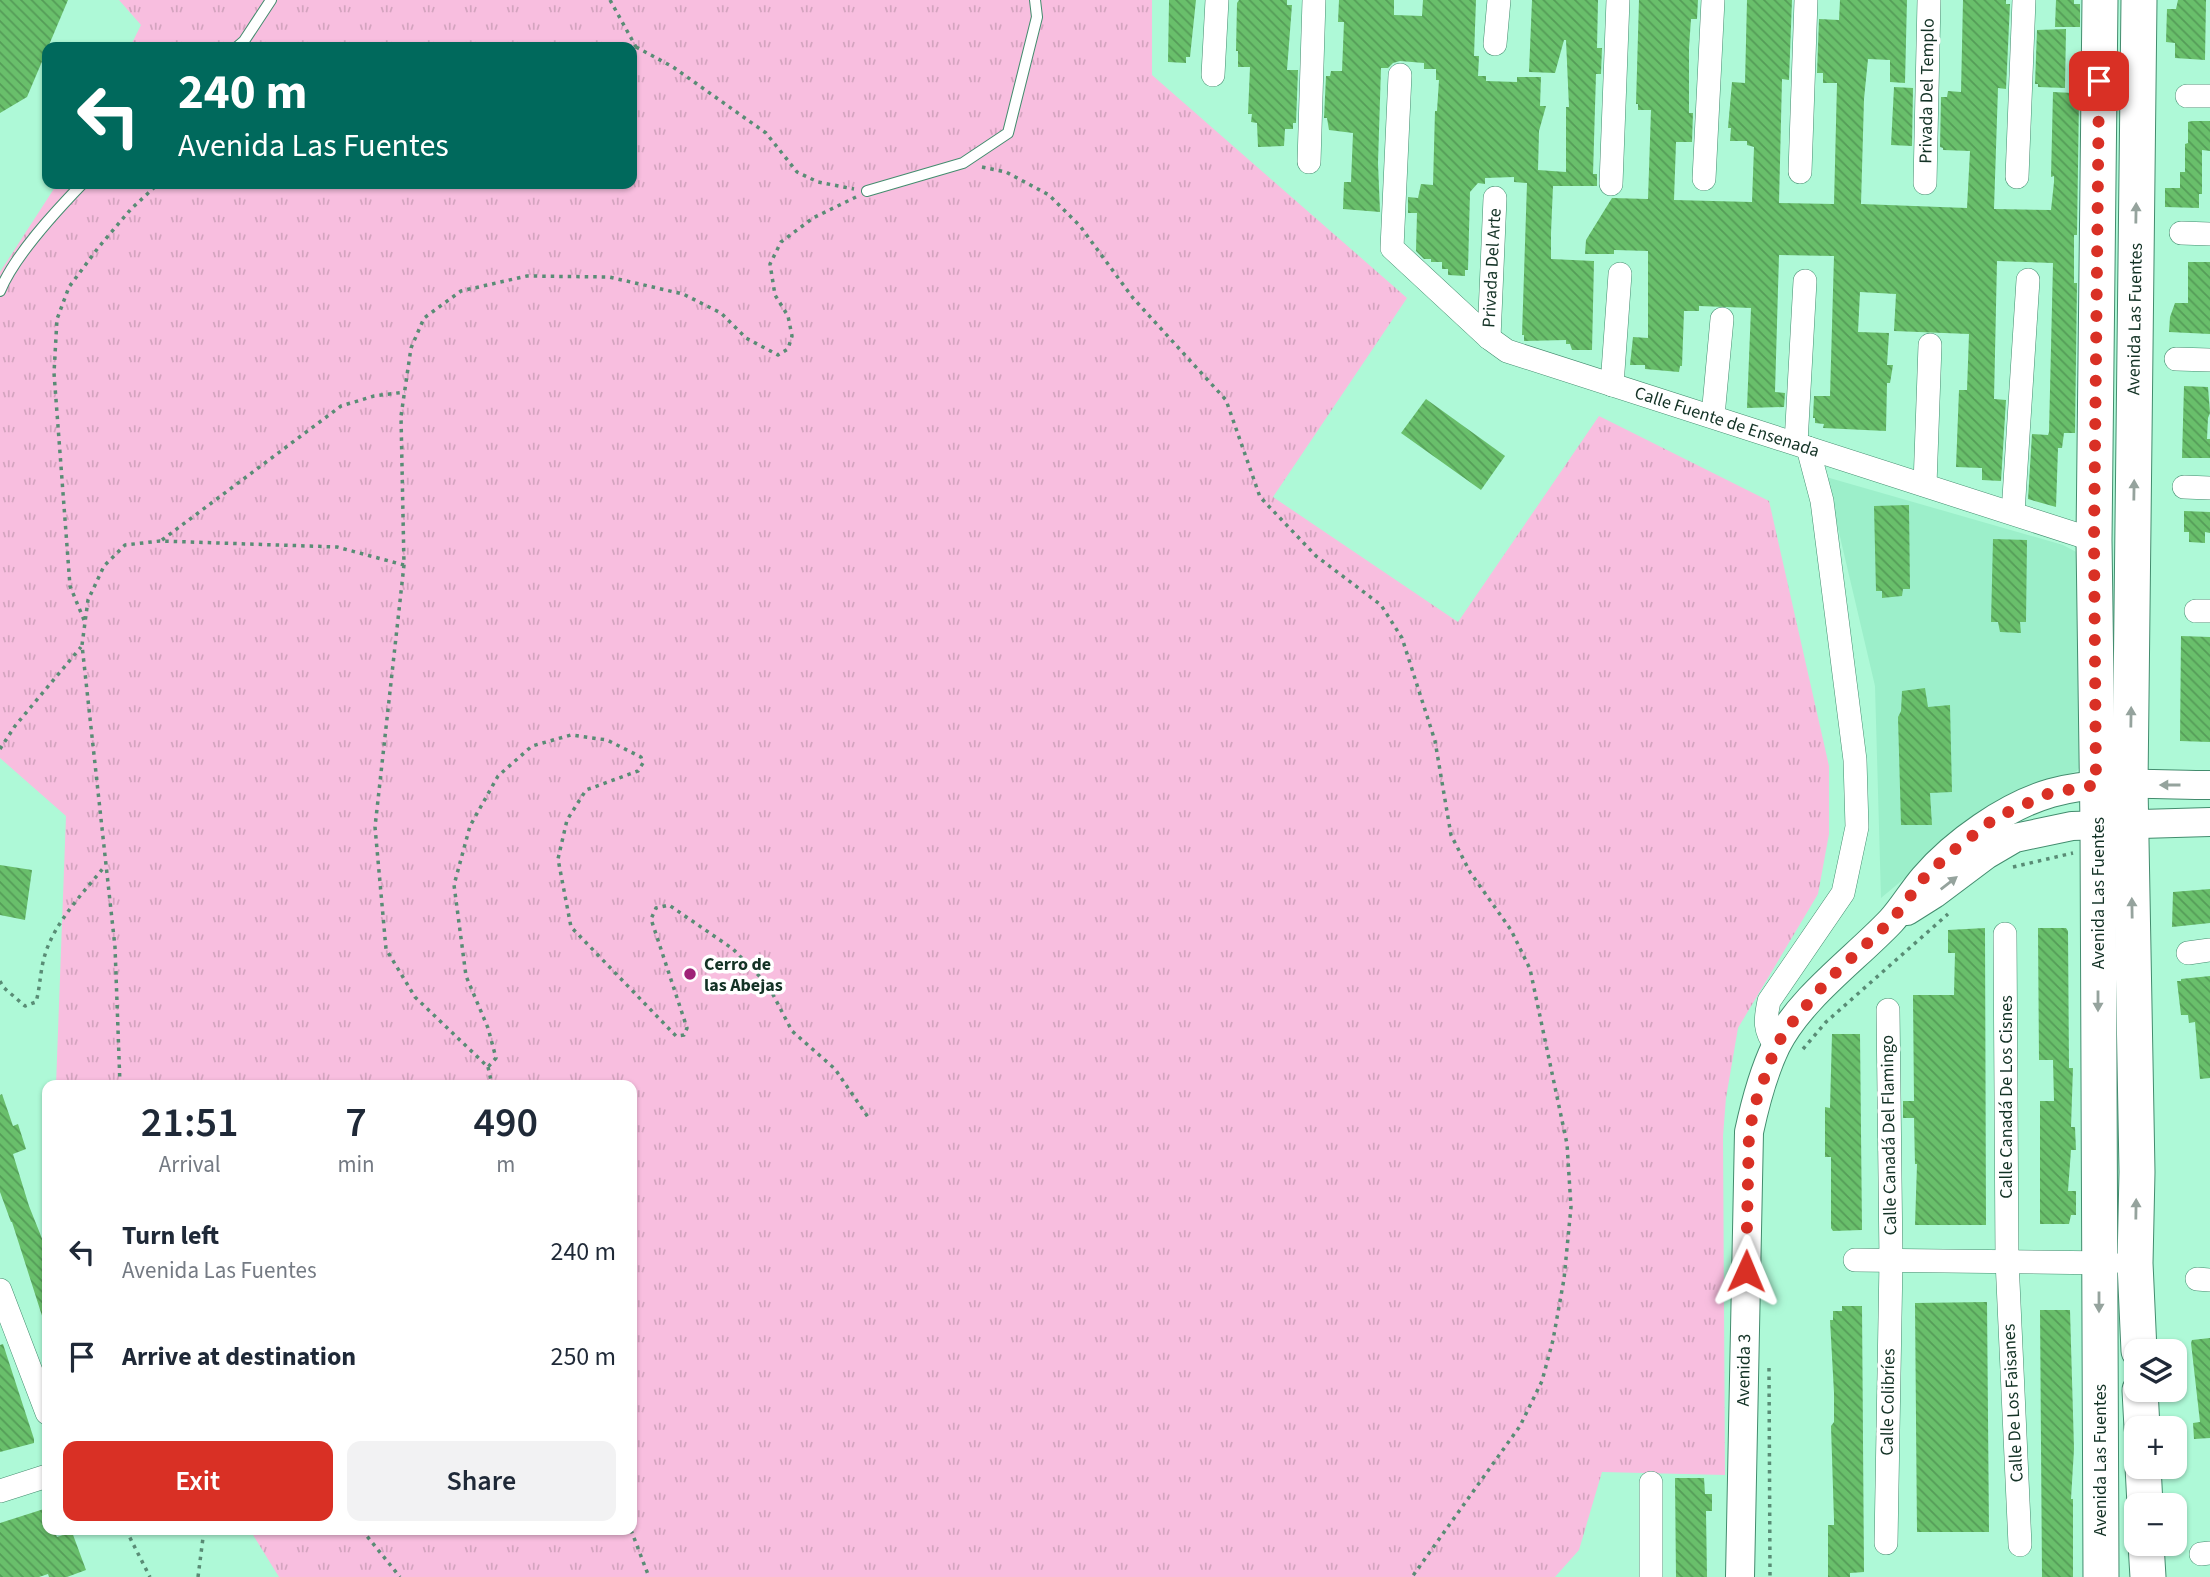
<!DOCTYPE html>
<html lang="en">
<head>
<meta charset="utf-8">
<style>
	:root { --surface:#fff; --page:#f2f2f3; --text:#1f2937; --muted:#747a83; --accent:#d93025 }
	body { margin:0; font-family:"Source Sans 3",sans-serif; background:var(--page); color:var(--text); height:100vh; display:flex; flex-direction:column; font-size:26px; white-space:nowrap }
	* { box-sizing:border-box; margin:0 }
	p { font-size:23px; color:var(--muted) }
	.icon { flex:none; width:38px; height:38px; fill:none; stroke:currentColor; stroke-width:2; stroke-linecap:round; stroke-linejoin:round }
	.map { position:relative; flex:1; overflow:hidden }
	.details { position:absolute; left:42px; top:1080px; width:595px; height:455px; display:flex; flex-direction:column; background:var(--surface); border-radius:14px; box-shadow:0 2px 5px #0004 }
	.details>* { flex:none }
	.banner { position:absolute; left:42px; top:42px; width:595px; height:147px; border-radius:14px; box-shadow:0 2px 5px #0004; background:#00695c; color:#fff; overflow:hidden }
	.buttons { position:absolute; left:2124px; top:1339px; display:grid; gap:14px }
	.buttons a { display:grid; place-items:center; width:63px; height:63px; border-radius:14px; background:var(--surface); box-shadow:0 2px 5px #0004; font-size:35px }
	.pin { position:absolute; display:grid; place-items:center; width:60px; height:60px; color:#fff; margin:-30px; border-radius:14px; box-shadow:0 4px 10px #0006 }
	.me { position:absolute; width:77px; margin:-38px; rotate:1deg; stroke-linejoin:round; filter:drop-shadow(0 0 5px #0008) }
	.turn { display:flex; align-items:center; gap:24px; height:147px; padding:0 21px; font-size:32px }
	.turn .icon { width:91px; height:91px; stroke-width:2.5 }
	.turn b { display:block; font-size:49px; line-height:60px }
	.eta { display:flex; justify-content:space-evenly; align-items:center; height:119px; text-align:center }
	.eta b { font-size:42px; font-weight:600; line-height:49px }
	.button { display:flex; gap:14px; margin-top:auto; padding:14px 21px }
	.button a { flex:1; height:80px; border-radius:14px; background:var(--accent); color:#fff; font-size:28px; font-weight:600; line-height:80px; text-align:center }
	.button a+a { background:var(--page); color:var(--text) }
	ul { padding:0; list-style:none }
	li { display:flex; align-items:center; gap:21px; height:105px; padding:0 21px }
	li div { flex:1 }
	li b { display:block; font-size:26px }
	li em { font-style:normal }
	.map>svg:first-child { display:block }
	.built { fill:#9cefca }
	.grass { fill:url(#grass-tufts) }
	.building { fill:url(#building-back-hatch) }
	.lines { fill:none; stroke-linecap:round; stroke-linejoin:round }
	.service-casing { stroke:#438c6e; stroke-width:12 }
	.minor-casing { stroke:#438c6e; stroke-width:24 }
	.tertiary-casing { stroke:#438c6e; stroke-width:30 }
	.primary-casing { stroke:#438c6e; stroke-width:37 }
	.path { stroke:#598c75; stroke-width:3.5; stroke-dasharray:3.5 5; stroke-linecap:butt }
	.service { stroke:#fff; stroke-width:10 }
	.minor { stroke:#fff; stroke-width:23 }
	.tertiary { stroke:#fff; stroke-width:28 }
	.primary { stroke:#fff; stroke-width:35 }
	.oneway { fill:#95a39d }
	.route { stroke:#d93025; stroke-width:12; stroke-dasharray:0 21.6 }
	.poi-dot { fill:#9f2277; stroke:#fff; stroke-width:2.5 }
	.labels { text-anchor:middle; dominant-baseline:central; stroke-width:7; stroke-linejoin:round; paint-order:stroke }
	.street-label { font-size:18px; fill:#133225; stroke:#fff }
	.poi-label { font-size:18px; font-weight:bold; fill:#133225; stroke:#fff; text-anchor:start }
</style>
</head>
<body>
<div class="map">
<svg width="2210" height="1577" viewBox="0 0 2210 1577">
	<defs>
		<pattern id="grass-tufts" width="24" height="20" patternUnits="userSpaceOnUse" patternTransform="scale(1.75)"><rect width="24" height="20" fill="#f8bedf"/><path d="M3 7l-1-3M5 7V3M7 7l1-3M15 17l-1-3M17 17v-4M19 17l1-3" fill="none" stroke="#d4a4bf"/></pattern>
		<pattern id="building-back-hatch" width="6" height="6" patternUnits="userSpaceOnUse" patternTransform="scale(1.75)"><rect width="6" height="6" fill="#69bf6b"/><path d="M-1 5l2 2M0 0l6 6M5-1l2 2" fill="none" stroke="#559c58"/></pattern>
	</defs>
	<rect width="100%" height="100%" fill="#aef9d7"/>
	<polygon class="built" points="1826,477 2063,545 2082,555 2083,762 2077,771 2016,793 1969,824 1881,898 1875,686"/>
	<polygon class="grass" points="119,0 1152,0 1152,75 1407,298 1273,497 1458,622 1599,416 1769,501 1829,766 1829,834 1818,894 1738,1028 1726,1098 1723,1136 1725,1475 1602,1472 1579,1550 1555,1577 279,1577 250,1530 632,1530 632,1085 56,1085 66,816 0,758 0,272 57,184 632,184 632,47 130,47 141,25"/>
	<g class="building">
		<polygon points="0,0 68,0 27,97 0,113"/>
		<polygon points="1169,0 1196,0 1190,57 1186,57 1186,63 1168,62"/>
		<polygon points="1239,0 1287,0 1287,5 1292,5 1287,70 1298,70 1296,123 1293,123 1293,129 1285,129 1284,146 1258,147 1257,123 1251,122 1252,114 1248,114 1250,67 1238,67 1238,51 1236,51 1237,3"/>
		<polygon points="1339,0 1394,0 1394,15 1422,16 1423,0 1476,0 1474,56 1479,56 1478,76 1486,76 1486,81 1517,82 1517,77 1541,77 1540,106 1546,106 1539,131 1538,170 1566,172 1566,107 1569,107 1566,40 1564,40 1555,73 1529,72 1532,0 1598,0 1597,48 1602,48 1601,74 1596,74 1593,174 1597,174 1597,186 1553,186 1551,233 1551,259 1594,261 1592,350 1572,350 1570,344 1566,344 1566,340 1524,341 1524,335 1522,335 1527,183 1514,182 1514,177 1485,178 1485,184 1478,183 1470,192 1468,270 1465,270 1465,276 1448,275 1448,269 1442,269 1442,262 1431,262 1431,259 1424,259 1416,251 1417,213 1408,213 1408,197 1418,198 1421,184 1433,185 1435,111 1437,111 1439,80 1436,80 1436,69 1424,69 1424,63 1400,61 1393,63 1388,68 1381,68 1378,163 1380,212 1343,209 1344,182 1351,182 1353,133 1329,130 1327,118 1324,118 1326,76 1330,76 1331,71 1342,71 1344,22 1338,22"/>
		<polygon points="1639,0 1698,0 1697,19 1691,19 1689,48 1689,113 1693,113 1692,142 1676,142 1674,200 1752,202 1754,147 1747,145 1747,141 1730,141 1731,128 1728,128 1732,82 1745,83 1747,0 1792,0 1789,80 1782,79 1779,203 1834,204 1837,83 1823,83 1823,73 1817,73 1819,19 1839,20 1840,0 1907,0 1905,83 1890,82 1890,60 1868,59 1864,99 1861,204 1967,208 1970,151 1943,150 1943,148 1940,147 1941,97 1947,97 1948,91 1961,92 1963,0 2006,0 2006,4 2010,4 2006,89 1998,88 1994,209 2051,210 2054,182 2054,176 2051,177 2053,92 2073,93 2072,98 2079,98 2077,235 2074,235 2074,283 2077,283 2075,433 2064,433 2062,448 2058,448 2056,507 2028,499 2032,434 2048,435 2049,432 2053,263 1997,261 1994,399 2006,400 2001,481 1982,480 1982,468 1956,467 1959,390 1967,390 1969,334 1894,331 1896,294 1860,292 1858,332 1889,333 1887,365 1893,365 1890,383 1887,383 1886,431 1823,428 1824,424 1815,423 1815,418 1813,418 1814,396 1830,396 1834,256 1779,255 1775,392 1785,393 1784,407 1747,408 1751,308 1699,306 1699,311 1684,311 1682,366 1680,366 1679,372 1645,369 1645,365 1630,365 1633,337 1648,338 1648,251 1614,250 1614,254 1585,254 1586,240 1612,198 1648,199 1651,110 1638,110 1638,104 1636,104"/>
		<polygon points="2056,0 2074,0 2074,4 2080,4 2080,27 2055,27"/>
		<polygon points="2178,0 2206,0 2205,60 2175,58 2175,43 2166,42 2167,9 2176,9"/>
		<polygon points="2066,29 2065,88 2038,87 2038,84 2035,84 2037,30"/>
		<polygon points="1894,87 1913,88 1912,146 1891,145"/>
		<polygon points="2192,121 2210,121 2210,151 2202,150 2202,194 2199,194 2199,208 2165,207 2165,188 2180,188 2180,172 2185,172 2185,144 2188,143 2188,122"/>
		<polygon points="2188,262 2210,262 2210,334 2169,332 2170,317 2175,303 2188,303"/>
		<polygon points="2184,386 2208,387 2210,413 2208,418 2207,439 2210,439 2210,458 2182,458"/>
		<polygon points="1426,399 1505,456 1481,490 1401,433"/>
		<polygon points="1909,505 1910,589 1903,589 1902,596 1882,598 1882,591 1876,591 1874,506"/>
		<polygon points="2184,511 2210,512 2210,533 2205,532 2205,543 2189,542 2189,532 2184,532"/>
		<polygon points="1993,539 2027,540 2026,622 2020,622 2021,633 2000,632 1998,622 1991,622"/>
		<polygon points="2181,636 2210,637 2210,742 2180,741"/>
		<polygon points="1925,688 1928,707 1950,705 1952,792 1930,793 1932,825 1901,825 1898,717 1901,711 1902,691"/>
		<polygon points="0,865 32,870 25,920 0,915"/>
		<polygon points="2210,889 2210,923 2172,927 2173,892"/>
		<polygon points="1985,928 1986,1225 1915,1225 1917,1164 1915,1164 1914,1118 1903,1118 1903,1101 1914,1101 1913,995 1954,995 1955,953 1948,953 1948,930"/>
		<polygon points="2038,928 2066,928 2068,931 2069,1068 2073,1068 2071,1127 2075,1127 2076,1150 2071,1150 2068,1191 2076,1191 2076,1215 2071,1215 2069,1224 2040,1224 2040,1101 2054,1101 2053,1060 2039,1060"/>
		<polygon points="2210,976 2210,1078 2200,1079 2195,1022 2189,1023 2188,1015 2181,1015 2177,981 2181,981 2181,979"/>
		<polygon points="1832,1034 1860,1034 1862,1230 1833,1231 1831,1228 1831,1157 1825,1157 1825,1107 1830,1108"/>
		<polygon points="2,1094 13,1126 18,1124 26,1149 13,1154 29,1206 47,1251 47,1321 44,1322 12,1222 11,1222 0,1192 0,1095"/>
		<polygon points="1987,1302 1989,1532 1917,1532 1915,1303"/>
		<polygon points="1842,1306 1862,1306 1864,1572 1850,1573 1850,1577 1828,1577 1828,1525 1834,1525 1834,1520 1831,1426 1834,1422 1834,1393 1830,1320 1833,1320 1833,1311 1842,1311"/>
		<polygon points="2040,1310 2070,1310 2074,1449 2071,1499 2073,1499 2073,1577 2042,1577"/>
		<polygon points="2210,1338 2210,1438 2194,1439 2193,1423 2200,1422 2191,1343 2192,1340"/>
		<polygon points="3,1344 34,1439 34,1443 0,1452 0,1345"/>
		<polygon points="1675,1478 1704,1478 1705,1494 1712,1494 1712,1511 1706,1511 1707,1577 1676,1577"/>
		<polygon points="47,1508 47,1530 54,1530 57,1537 72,1532 86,1570 67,1577 49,1577 48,1574 39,1577 0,1577 0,1523"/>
	</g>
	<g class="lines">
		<defs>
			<g id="service">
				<polyline points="237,47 244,41 271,0"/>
				<polyline points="867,191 963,163 1008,133 1037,17 1035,0"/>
				<path d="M0,291C14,256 55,212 82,184"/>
			</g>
			<g id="minor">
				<polyline points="1495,44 1499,0"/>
				<polyline points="1213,75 1217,0"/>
				<polyline points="1400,75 1392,248 1489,338 1507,351 2094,540"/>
				<polyline points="2187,96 2210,96"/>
				<polyline points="1309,162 1314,0"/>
				<polyline points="1800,172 1806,0"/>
				<polyline points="2017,177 2024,0"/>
				<polyline points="1704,179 1713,0"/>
				<polyline points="1925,183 1929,0"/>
				<polyline points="1611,184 1618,0"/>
				<polyline points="2181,233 2210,234"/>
				<polyline points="1489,338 1495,198"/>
				<polyline points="2176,359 2210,360"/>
				<polyline points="1612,385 1620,274"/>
				<polyline points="1713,416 1722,319"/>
				<polyline points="1796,443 1805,281"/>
				<polyline points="1925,485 1930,345"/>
				<polyline points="2184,487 2210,488"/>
				<polyline points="2013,513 2028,280"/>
				<polyline points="2196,611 2210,611"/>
				<polyline points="2005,934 2007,1260 2020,1545"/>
				<polyline points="2188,953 2210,950"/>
				<path d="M1776,1046C1764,1031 1765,1020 1769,1001L1843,893L1857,827L1855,760L1822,501L1808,448"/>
				<polyline points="1855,1260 2111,1263"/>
				<polyline points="2197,1279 2210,1280"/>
				<polyline points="0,1290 47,1413"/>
				<polyline points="0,1491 47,1476"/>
				<polyline points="1886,1543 1891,1261 1888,1010"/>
				<polyline points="2201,1554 2210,1553"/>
				<polyline points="1651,1577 1651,1483"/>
			</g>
			<g id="tertiary">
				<polyline points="1907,911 1934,894 1986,855 2015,838 2072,826 2210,822"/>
				<path d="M1740,1577L1749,1132C1755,1104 1763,1073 1776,1046C1800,998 1855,959 1891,921C1903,908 1912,892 1924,878C1954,843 2006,806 2051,793C2099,779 2160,785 2210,785"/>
			</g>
			<g id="primary">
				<polyline points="2100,0 2094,540 2098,825 2101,1577"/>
				<polyline points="2139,0 2130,785 2137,1172 2135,1263 2139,1351"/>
				<polyline points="2140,1390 2142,1428"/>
				<polyline points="2143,1466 2145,1505"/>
				<polyline points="2146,1544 2148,1577"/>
			</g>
		</defs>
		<use href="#service" class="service-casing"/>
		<use href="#minor" class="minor-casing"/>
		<use href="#tertiary" class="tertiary-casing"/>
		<use href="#primary" class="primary-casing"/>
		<g class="path">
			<polyline points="610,0 636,47 632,47"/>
			<polyline points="636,47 673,67 766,133 797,172 818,182 854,189"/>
			<polyline points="982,167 1006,172 1049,195 1080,226 1133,298 1226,400 1260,497 1316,556 1381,605 1402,638 1435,741 1451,835 1470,872 1511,930 1530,969 1567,1144 1571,1207 1564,1279 1553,1340 1542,1381 1520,1426 1412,1577"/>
			<polyline points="856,197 813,218 781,242 770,264 775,295 788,316 792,336 788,349 778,355 746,338 721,313 683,294 609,277 527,276 461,291 424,318 411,348 401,416 404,565 375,827 386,949 415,997 488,1067 496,1058 488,1028 466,976 454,885 470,826 498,776 532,746 571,735 607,740 641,757 643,763 638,771 586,790 567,820 558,859 571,927 676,1036 684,1035 687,1028 651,919 656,908 669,905 733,949 768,985 792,1031 835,1069 870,1120"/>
			<polyline points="162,540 341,406 374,396 405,392"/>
			<polyline points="84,620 70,586 54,373 57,319 69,287 98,248 131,209 158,184"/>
			<polyline points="0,749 15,726 81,647"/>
			<polyline points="2013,867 2073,853"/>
			<path d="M0,981L3,987L25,1006L36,1002C40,988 40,973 44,958C53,924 83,893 105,866"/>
			<polyline points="1803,1049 1826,1022 1948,914"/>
			<polyline points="488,1067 492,1085"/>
			<polyline points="120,1085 115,947 82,645 88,600 104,566 125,545 160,541 337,547 404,565"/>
			<polyline points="1769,1368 1770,1577"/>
			<polyline points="126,1530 150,1577"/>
			<polyline points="362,1530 400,1577"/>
			<polyline points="631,1530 649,1577"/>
			<polyline points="198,1577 204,1530"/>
		</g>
		<use href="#service" class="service"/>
		<use href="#minor" class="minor"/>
		<use href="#tertiary" class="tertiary"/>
		<use href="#primary" class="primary"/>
	</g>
	<defs><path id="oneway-solid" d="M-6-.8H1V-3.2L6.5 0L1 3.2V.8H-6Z" transform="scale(1.75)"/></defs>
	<g class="oneway">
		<use href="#oneway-solid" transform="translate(2136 213) rotate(-89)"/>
		<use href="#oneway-solid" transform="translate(2134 490) rotate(-89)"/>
		<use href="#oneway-solid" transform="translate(2131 717) rotate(-89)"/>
		<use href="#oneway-solid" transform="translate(2170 785) rotate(180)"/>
		<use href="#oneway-solid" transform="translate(1949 883) rotate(-38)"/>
		<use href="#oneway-solid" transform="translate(2132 908) rotate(-91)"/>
		<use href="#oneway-solid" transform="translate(2098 1001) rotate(90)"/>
		<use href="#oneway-solid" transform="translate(2136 1209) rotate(-89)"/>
		<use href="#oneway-solid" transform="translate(2099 1302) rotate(90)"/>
	</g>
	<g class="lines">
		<polyline class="route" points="1746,1271 1749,1132 1756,1101 1776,1046 1789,1026 1827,981 1892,920 1924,878 1948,855 1995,818 2050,793 2096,785 2094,540 2099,81"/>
	</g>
	<circle class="poi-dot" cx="690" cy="974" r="7"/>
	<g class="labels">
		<g class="street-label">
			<text transform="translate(1927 91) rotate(-89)">Privada Del Templo</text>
			<text transform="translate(1492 268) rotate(-87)">Privada Del Arte</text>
			<text transform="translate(2135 319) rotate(-89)">Avenida Las Fuentes</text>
			<text transform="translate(1727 422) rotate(18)">Calle Fuente de Ensenada</text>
			<text transform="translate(2098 893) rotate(-90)">Avenida Las Fuentes</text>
			<text transform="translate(2006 1097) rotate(-90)">Calle Canadá De Los Cisnes</text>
			<text transform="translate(1889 1135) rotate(-91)">Calle Canadá Del Flamingo</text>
			<text transform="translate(1744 1370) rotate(-89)">Avenida 3</text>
			<text transform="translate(1888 1402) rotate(-89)">Calle Colibríes</text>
			<text transform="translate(2013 1403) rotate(-93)">Calle De Los Faisanes</text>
			<text transform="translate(2100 1460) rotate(-90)">Avenida Las Fuentes</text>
		</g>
		<g class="poi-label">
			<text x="704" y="964">Cerro de<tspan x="704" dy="21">las Abejas</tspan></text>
		</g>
	</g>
</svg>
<div class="buttons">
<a><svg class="icon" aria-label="layers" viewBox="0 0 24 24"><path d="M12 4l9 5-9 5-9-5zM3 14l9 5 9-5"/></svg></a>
<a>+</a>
<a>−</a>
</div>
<div class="pin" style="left:2099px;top:81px;background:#d93025"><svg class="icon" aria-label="arrive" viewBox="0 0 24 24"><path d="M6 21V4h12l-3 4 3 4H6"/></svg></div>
<svg class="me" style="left:1746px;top:1271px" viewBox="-20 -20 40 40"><path d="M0-17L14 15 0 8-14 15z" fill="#d93025" stroke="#fff" stroke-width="4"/></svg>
<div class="banner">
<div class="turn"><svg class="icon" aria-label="left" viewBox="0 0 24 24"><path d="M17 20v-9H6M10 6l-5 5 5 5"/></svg><div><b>240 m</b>Avenida Las Fuentes</div></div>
</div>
<section class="details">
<div class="eta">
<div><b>21:51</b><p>Arrival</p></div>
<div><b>7</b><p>min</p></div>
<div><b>490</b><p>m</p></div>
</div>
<ul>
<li><svg class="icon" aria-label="left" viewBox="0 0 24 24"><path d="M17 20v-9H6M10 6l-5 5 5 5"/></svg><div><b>Turn left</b><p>Avenida Las Fuentes</p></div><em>240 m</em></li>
<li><svg class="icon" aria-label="arrive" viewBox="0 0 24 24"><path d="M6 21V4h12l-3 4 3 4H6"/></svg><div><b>Arrive at destination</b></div><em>250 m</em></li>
</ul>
<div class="button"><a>Exit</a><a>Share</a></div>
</section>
</div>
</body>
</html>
